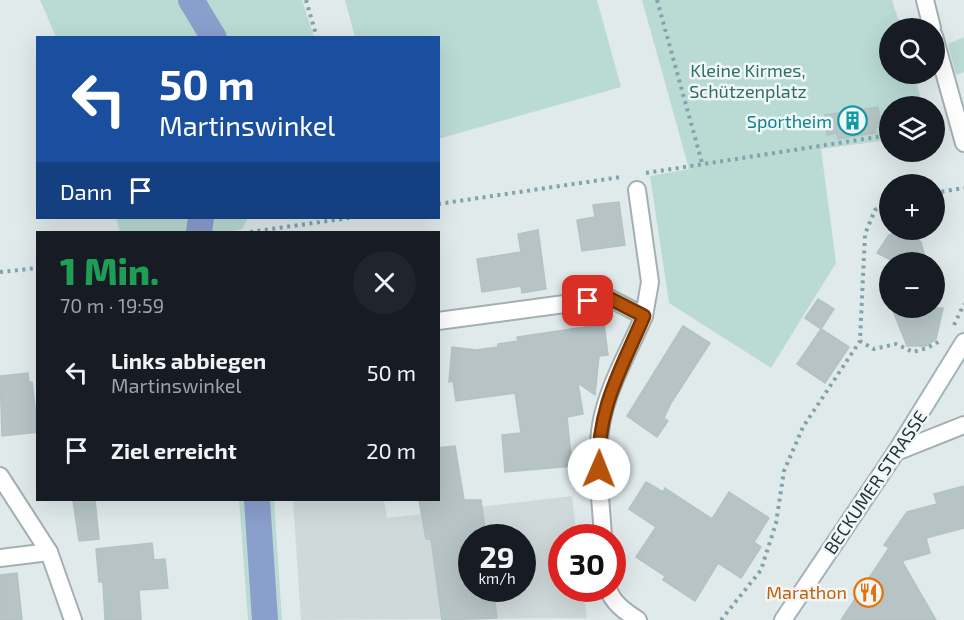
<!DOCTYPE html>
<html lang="de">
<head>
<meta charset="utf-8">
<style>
	:root { --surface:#171b24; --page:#20242c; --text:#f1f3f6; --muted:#9ea1a6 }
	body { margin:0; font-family:"Exo 2",sans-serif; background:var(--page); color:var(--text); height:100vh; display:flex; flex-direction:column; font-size:22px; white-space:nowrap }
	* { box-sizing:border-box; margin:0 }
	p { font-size:20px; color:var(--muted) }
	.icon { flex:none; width:33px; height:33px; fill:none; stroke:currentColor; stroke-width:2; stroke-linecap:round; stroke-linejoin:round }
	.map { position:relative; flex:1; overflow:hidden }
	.panel { position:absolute; left:36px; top:231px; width:404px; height:270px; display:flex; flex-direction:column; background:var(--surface); border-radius:0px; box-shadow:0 6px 24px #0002 }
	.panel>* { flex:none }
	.top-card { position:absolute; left:36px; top:36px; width:404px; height:183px; border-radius:0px; box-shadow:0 6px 24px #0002; background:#1a4fa0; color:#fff; overflow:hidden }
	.buttons { position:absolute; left:879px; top:18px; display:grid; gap:12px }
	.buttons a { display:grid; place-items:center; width:66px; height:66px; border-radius:50%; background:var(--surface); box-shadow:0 6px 24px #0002; font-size:30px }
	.speed { position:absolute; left:458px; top:524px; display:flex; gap:12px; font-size:30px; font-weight:700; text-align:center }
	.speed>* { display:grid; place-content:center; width:78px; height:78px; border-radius:50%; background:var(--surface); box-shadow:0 6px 24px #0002; line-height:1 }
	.speed small { font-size:15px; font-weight:400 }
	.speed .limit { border:9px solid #d22; background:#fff; color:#111 }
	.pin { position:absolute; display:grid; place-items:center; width:51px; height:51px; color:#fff; margin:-26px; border-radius:12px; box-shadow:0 3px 9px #0006 }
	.me { position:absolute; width:66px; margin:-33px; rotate:1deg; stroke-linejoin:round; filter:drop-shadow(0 0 4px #0008) }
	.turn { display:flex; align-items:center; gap:21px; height:126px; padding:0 24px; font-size:27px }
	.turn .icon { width:78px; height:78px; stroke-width:2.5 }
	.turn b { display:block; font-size:42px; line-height:51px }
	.then { display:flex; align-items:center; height:57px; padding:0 24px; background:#0003; gap:12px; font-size:22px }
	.round { display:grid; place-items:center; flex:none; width:63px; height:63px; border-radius:32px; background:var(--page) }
	.overview { display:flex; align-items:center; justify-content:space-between; height:102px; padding:0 24px }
	h1 { font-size:36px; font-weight:800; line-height:45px; color:#1e9e55 }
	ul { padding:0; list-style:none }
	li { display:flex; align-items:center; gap:18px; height:78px; padding:0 24px }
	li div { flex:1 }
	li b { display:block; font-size:22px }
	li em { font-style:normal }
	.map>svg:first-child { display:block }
	.built { fill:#cfd9da; fill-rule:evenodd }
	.green { fill:#badbd4 }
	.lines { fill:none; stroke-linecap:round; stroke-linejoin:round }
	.canal { stroke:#8b9fcd; stroke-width:26 }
	.building { fill:#b6c4c5; stroke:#b3c2c4; stroke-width:1.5 }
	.minor-casing { stroke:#a3b0b2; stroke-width:20 }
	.secondary-casing { stroke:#a2b4b9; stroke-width:20 }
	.path { stroke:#82a3ac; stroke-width:4; stroke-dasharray:3 4.5; stroke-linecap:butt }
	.minor { stroke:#fff; stroke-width:16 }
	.secondary { stroke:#fff; stroke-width:16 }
	.route-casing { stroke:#753606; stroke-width:15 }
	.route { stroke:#b45309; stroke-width:10 }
	.labels { text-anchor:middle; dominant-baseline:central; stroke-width:5; stroke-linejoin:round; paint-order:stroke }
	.park-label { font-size:18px; fill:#2e6f6a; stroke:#f1f7f7 }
	.culture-label { font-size:18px; fill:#0d838f; stroke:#f1f7f7; text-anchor:end }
	.street-label { font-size:18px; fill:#22343a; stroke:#f1f7f7 }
	.food-label { font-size:18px; fill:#c56008; stroke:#f1f7f7; text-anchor:end }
</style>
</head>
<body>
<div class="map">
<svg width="964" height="620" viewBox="0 0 964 620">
	<rect width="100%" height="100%" fill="#e0eaea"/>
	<path class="built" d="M572,496L577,537H561V588H583L587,618L301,620L293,500H384L387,518ZM471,537H522V588H471Z"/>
	<g class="green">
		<polygon points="40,0 302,0 314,37 56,37"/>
		<polygon points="345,0 597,0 621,87 438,139 438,38 355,37"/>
		<polygon points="642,0 892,0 901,28 890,28 890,74 914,74 923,106 890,106 889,140 821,149 836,263 771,368 669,303 650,176 689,169"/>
		<polygon points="964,37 964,72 956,75 948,44"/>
		<polygon points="116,218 248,218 242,229 230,232 120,232"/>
		<polygon points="239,500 274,500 282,620 248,620"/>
	</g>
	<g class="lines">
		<g class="canal">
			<polyline points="191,0 214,38"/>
			<polyline points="199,232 201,218"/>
			<polyline points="257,500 265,620"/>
		</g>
	</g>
	<g class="building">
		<polygon points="878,107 881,127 875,127 876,133 838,139 837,133 827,135 825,115"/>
		<polygon points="619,202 625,245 582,251 577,220 595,217 593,205"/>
		<polygon points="538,230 546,289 522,293 521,286 482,292 477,259 521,252 518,234"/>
		<polygon points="904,231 921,242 926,262 895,262 877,253 889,235"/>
		<polygon points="818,299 834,309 821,329 805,318"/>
		<polygon points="892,308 943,308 936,339 926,346 907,346"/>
		<polygon points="604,324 608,355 599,356 595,395 578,383 583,414 567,417 572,466 505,472 502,435 521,433 515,393 456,401 453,381 449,382 452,347 476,350 498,347 498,344 518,341 517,337"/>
		<polygon points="683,326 710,343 671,403 664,418 668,421 657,437 627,416"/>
		<polygon points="821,329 849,347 825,383 797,364"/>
		<polygon points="28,373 29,382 32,382 38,432 2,436 0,376"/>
		<polygon points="455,446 464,500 481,500 486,537 471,537 471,588 493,588 497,618 442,620 431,539 426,539 419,500 438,500 438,448"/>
		<polygon points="646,482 663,492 665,488 712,519 729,492 769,518 754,542 761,547 741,578 718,563 695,601 663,580 665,576 636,557 656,527 629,509"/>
		<polygon points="964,486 964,528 926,538 930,553 902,561 936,620 841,620 889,548 884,545 907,512 937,504 934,494"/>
		<polygon points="73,500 95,500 99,539 79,541"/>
		<polygon points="152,543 154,560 165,559 168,588 139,590 141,620 105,620 103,582 99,582 96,549"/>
		<polygon points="17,573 22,620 0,620 0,575"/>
	</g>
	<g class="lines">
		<defs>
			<g id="minor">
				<polyline points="925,0 932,28"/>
				<polyline points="934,36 964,143"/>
				<polyline points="637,190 650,282 644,316"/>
				<path d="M438,321L609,298L644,316C629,351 607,388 601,425C595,461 601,501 603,537"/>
				<polyline points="896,452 964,425"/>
				<polyline points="0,476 49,552 73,620"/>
				<polyline points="0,558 49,552"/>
				<path d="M608,588C612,603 626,612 638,620"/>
			</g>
			<polyline id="secondary" points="783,620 896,452 964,342"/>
		</defs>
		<use href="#minor" class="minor-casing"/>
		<use href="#secondary" class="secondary-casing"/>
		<g class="path">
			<polyline points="306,0 317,38"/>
			<polyline points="657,0 702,163"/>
			<polyline points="646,173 890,135"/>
			<polyline points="934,193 964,188"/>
			<polyline points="890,201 875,210 865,234 860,341 874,349 896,344 913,352 927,348 940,341"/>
			<polyline points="438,204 621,177"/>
			<polyline points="250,232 349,218"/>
			<polyline points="0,272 38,268"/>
			<polyline points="954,325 964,304"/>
			<polyline points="721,620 761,570 776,523 784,471 803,427 860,341"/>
		</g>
		<use href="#minor" class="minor"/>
		<use href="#secondary" class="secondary"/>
	</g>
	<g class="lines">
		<defs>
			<path id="route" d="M588,301L609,298L644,316C621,370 597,408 599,469"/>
		</defs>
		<use href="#route" class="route-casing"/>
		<use href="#route" class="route"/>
	</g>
	<defs>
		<symbol id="building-ring" viewBox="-11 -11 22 22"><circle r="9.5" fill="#f1f7f7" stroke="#0f9aa8" stroke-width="1.5"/><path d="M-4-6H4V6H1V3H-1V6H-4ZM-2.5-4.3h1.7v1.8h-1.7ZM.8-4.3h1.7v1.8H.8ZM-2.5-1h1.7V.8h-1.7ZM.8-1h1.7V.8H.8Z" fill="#0f9aa8"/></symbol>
		<symbol id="restaurant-ring" viewBox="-11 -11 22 22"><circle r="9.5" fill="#f1f7f7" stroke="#e8710a" stroke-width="1.5"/><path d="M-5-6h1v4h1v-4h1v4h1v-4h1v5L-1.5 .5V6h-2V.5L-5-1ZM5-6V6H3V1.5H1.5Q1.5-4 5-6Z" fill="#e8710a"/></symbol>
	</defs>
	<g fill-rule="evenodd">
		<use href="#building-ring" x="836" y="104" width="33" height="33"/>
		<use href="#restaurant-ring" x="852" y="576" width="33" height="33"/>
	</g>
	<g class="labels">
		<g class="park-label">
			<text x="748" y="70">Kleine Kirmes,<tspan x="748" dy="21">Schützenplatz</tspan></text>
		</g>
		<g class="culture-label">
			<text x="832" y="121">Sportheim</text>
		</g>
		<g class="street-label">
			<text transform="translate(875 482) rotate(-56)">BECKUMER STRASSE</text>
		</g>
		<g class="food-label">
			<text x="847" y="592">Marathon</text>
		</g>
	</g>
</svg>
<div class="buttons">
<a><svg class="icon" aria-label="search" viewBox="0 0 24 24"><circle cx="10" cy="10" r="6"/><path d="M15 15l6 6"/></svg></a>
<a><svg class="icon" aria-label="layers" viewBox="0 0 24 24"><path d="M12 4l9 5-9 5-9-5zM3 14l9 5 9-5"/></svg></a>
<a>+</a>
<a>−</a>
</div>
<div class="speed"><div>29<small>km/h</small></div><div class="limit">30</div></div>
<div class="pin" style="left:588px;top:301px;background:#d93025"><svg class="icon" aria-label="arrive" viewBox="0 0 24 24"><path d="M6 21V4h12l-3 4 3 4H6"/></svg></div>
<svg class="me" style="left:599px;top:469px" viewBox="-20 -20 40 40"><circle r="19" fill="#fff"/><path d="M0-13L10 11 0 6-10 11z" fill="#b45309"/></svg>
<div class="top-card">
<div class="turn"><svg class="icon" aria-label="left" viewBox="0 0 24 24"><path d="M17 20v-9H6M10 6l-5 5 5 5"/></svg><div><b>50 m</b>Martinswinkel</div></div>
<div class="then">Dann<svg class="icon" aria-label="arrive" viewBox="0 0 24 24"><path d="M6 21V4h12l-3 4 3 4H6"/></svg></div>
</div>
<section class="panel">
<div class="overview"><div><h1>1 Min.</h1><p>70 m · 19:59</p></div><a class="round"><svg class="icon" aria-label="close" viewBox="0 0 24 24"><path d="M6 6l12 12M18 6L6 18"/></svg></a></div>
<ul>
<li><svg class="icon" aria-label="left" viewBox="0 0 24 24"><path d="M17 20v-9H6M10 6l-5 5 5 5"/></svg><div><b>Links abbiegen</b><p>Martinswinkel</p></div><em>50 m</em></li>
<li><svg class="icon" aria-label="arrive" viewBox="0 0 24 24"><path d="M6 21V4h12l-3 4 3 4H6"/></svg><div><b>Ziel erreicht</b></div><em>20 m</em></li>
</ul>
</section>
</div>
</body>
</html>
